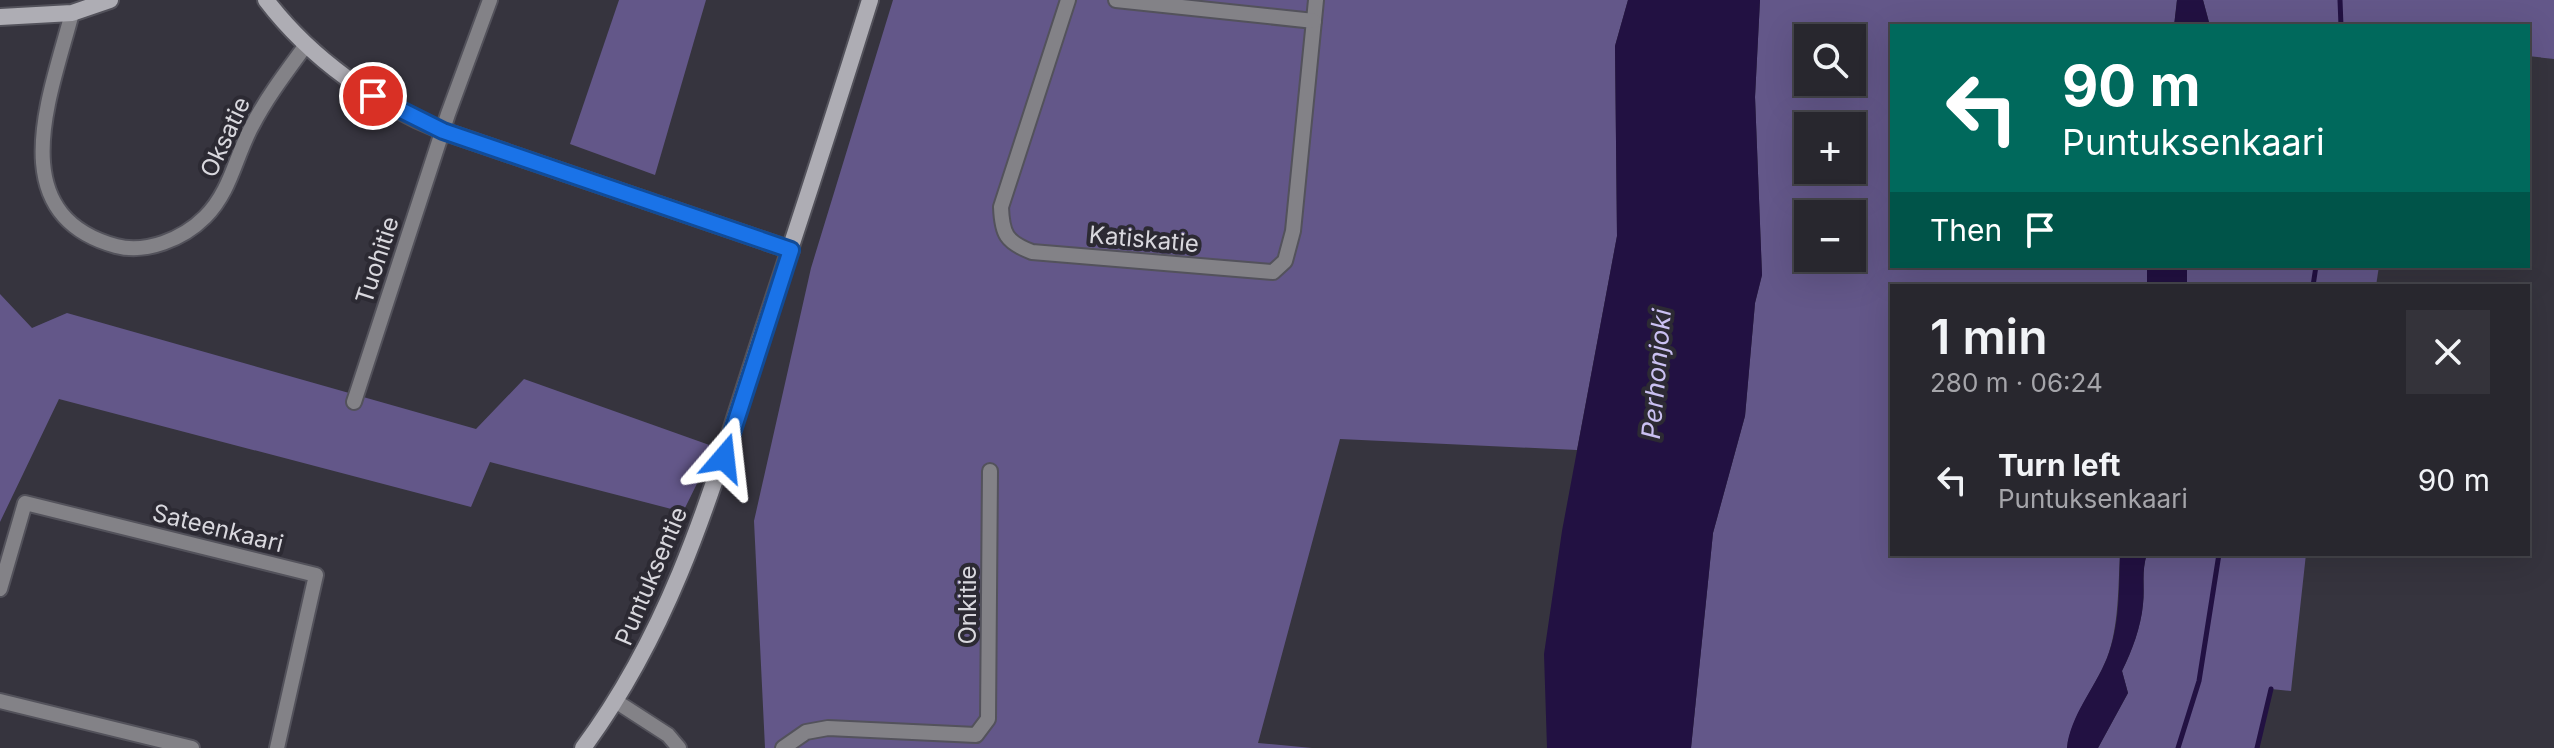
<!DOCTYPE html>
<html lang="en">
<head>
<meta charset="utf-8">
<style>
	:root { --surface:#28272e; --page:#34333a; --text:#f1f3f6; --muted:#a5a5aa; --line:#44444a }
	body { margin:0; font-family:Inter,sans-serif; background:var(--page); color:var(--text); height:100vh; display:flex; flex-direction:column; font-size:30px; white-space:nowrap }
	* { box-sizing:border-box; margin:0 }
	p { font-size:26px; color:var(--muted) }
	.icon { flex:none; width:44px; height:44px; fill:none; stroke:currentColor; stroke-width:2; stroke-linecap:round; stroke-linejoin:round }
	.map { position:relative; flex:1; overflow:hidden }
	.side { position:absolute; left:1890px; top:284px; width:640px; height:272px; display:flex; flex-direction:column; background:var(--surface); border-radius:0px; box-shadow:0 8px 32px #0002,0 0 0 2px var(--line) }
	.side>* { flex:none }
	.guide { position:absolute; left:1890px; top:24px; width:640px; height:244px; border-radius:0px; box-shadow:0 8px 32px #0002,0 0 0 2px var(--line); background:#00695c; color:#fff; overflow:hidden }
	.buttons { position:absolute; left:1794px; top:24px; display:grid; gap:16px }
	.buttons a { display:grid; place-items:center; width:72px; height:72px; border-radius:0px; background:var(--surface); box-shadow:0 8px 32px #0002,0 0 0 2px var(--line); font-size:40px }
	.pin { position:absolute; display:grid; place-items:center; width:68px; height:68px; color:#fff; margin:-34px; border:4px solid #fff; border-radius:50%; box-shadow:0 2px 8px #0007 }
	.me { position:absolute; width:88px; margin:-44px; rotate:17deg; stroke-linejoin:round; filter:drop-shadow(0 0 6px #0008) }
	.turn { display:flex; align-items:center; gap:28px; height:168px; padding:0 40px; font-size:36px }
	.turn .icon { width:104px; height:104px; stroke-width:2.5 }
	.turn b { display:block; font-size:56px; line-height:68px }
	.then { display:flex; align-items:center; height:76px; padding:0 40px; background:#0003; gap:16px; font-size:30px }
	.round { display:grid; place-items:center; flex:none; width:84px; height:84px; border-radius:0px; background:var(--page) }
	.summary { display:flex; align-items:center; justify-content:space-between; height:136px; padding:0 40px }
	h1 { font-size:48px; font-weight:600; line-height:60px }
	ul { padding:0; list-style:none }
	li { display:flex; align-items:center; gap:24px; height:120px; padding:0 40px }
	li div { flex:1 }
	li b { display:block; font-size:30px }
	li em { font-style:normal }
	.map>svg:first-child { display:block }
	.green { fill:#635789; fill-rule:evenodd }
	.water { fill:#221142 }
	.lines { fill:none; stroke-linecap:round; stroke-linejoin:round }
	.stream { stroke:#221142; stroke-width:5 }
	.street-casing { stroke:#53525b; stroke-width:18 }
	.secondary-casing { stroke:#53525b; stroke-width:20 }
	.street { stroke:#838287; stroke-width:14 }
	.secondary { stroke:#aeadb4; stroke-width:16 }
	.route-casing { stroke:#114b97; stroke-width:20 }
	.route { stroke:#1a73e8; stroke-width:14 }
	.labels { text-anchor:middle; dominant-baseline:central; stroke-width:8; stroke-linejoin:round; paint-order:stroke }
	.street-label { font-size:24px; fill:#d9d8de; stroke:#2c2a33 }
	.water-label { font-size:26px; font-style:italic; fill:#cac0f2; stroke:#2c2a33 }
</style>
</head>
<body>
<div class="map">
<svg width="2554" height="748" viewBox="0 0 2554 748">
	<rect width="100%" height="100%" fill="#36343e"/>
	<g class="green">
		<polygon points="619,0 706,0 655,175 570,144"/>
		<polygon points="893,0 1628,0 1615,46 1617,236 1577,450 1340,439 1258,743 1312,748 765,748 754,521 811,268"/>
		<path d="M1760,0H2177L2174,26H1892V266H2147V286H1892V554H2120C2118,588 2119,626 2107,658C2095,688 2071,716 2067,748H1691L1713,533L1745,416L1755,303L1762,275L1755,97ZM1808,38H1852V82H1808ZM1808,126H1852V170H1808ZM1808,214H1852V258H1808Z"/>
		<polygon points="2203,0 2554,0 2554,59 2528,56 2528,26 2210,26"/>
		<polygon points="2187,266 2379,266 2376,286 2187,286"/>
		<polygon points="0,294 32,328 67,313 476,429 524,379 715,447 683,512 490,462 471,507 59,399 0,522"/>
		<path d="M2147,554H2306L2291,691L2271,689L2256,748H2098L2128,693L2122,671C2132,651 2141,626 2143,604C2145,586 2141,572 2147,554Z"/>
	</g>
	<g class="water">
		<polygon points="1628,0 1760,0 1755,97 1762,275 1755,303 1745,416 1713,533 1691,748 1547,748 1544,654 1562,531 1617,236 1615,46"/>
		<polygon points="2177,0 2203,0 2210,26 2174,26"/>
		<rect x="2147" y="266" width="40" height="20"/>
		<path d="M2120,554H2147C2141,572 2145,586 2143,604C2141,627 2132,651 2122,671L2128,693L2098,748H2067C2070,716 2095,688 2107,658C2120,626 2119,588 2120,554Z"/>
	</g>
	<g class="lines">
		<g class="stream">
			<polyline points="2340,0 2341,26"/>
			<polyline points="2313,286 2316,266"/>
			<polyline points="2178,748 2199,681 2219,554"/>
			<polyline points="2257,748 2271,689"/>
		</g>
		<defs>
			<g id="street">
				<path d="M1068,0L1001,207C1002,234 1006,242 1032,252L1273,272L1285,261L1293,231L1316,0"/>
				<polyline points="1116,0 1314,21"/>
				<path d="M72,13C51,94 0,214 116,246C146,254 183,239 205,217C231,191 235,157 252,126C267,97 287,71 306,45"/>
				<polyline points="354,402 448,114 490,0"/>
				<polyline points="0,589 25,503 316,575 277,748"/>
				<polyline points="0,701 192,748"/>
				<polyline points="617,702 668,735 679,748"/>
				<polyline points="783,748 806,732 828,728 976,735 988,719 990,471"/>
			</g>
			<g id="secondary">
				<path d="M266,0C311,59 374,103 443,131L791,250"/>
				<polyline points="0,17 72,13 110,0"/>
				<path d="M583,748C677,621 714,482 762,334C799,223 835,112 870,0"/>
			</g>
		</defs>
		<use href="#street" class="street-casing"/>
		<use href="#secondary" class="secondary-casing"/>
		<use href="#street" class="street"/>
		<use href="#secondary" class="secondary"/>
	</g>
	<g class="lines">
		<defs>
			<polyline id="route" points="373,96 443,131 791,250 724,458"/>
		</defs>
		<use href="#route" class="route-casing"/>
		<use href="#route" class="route"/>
	</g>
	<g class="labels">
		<g class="street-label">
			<text transform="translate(225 137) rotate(-65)">Oksatie</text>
			<text transform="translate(1144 239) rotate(5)">Katiskatie</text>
			<text transform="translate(377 260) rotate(-72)">Tuohitie</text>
			<text transform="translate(218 528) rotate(14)">Sateenkaari</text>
			<text transform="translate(651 576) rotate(-67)">Puntuksentie</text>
			<text transform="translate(967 605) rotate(-90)">Onkitie</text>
		</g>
		<g class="water-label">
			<text transform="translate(1656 374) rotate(-85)">Perhonjoki</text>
		</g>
	</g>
</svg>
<div class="buttons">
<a><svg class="icon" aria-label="search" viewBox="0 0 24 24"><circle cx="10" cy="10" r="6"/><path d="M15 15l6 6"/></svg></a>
<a>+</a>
<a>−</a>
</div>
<div class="pin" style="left:373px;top:96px;background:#d93025"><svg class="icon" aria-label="arrive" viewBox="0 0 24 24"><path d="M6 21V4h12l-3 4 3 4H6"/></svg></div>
<svg class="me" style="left:724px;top:458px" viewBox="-20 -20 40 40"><path d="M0-17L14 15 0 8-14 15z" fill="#1a73e8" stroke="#fff" stroke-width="4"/></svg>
<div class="guide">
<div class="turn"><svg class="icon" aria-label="left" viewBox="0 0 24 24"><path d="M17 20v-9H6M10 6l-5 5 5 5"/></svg><div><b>90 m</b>Puntuksenkaari</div></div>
<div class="then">Then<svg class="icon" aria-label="arrive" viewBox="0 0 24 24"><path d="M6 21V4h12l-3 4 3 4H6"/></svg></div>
</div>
<section class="side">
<div class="summary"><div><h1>1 min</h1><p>280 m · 06:24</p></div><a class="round"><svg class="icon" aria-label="close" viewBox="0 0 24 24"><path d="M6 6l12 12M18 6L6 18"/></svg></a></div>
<ul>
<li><svg class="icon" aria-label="left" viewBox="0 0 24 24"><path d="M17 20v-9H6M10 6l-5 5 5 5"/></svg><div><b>Turn left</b><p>Puntuksenkaari</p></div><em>90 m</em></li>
</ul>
</section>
</div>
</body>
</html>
